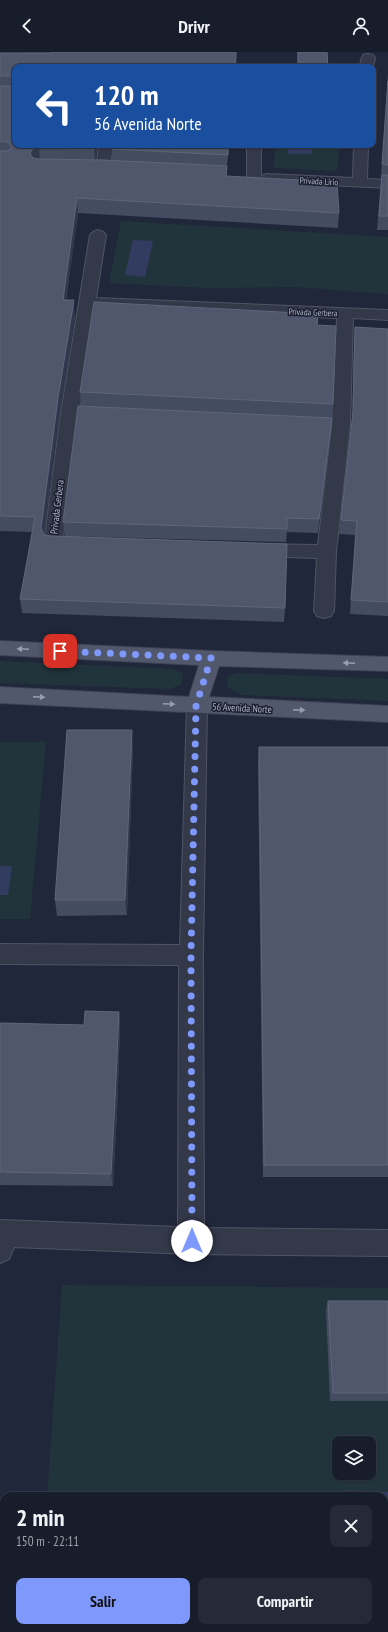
<!DOCTYPE html>
<html lang="es">
<head>
<meta charset="utf-8">
<style>
	:root { --surface:#181d2c; --page:#252a38; --text:#f1f3f6; --muted:#9fa2a9; --line:#363b48; --accent:#7f98fc }
	body { margin:0; font-family:"PT Sans Narrow",sans-serif; background:var(--page); color:var(--text); height:100vh; display:flex; flex-direction:column; font-size:15px; white-space:nowrap }
	* { box-sizing:border-box; margin:0 }
	p { font-size:13px; color:var(--muted) }
	.icon { flex:none; width:22px; height:22px; fill:none; stroke:currentColor; stroke-width:2; stroke-linecap:round; stroke-linejoin:round }
	.map { position:relative; flex:1; overflow:hidden }
	.sheet { position:absolute; left:0px; top:1440px; width:388px; height:140px; display:flex; flex-direction:column; background:var(--surface); border-radius:12px 12px 0 0; box-shadow:0 1px 3px #0004,0 0 0 1px var(--line) }
	.sheet>* { flex:none }
	.banner { position:absolute; left:12px; top:12px; width:364px; height:84px; border-radius:8px; box-shadow:0 1px 3px #0004,0 0 0 1px var(--line); background:#1a4fa0; color:#fff; overflow:hidden }
	.controls { position:absolute; left:332px; top:1384px; display:grid; gap:8px }
	.controls a { display:grid; place-items:center; width:44px; height:44px; border-radius:8px; background:var(--surface); box-shadow:0 1px 3px #0004,0 0 0 1px var(--line); font-size:20px }
	.pin { position:absolute; display:grid; place-items:center; width:34px; height:34px; color:#fff; margin:-17px; border-radius:8px; box-shadow:0 2px 6px #0006 }
	.me { position:absolute; width:44px; margin:-22px; rotate:0deg; stroke-linejoin:round; filter:drop-shadow(0 0 3px #0008) }
	.turn { display:flex; align-items:center; gap:14px; height:84px; padding:0 16px; font-size:18px }
	.turn .icon { width:52px; height:52px; stroke-width:2.5 }
	.turn b { display:block; font-size:28px; line-height:34px }
	.round { display:grid; place-items:center; flex:none; width:42px; height:42px; border-radius:8px; background:var(--page) }
	.overview { display:flex; align-items:center; justify-content:space-between; height:68px; padding:0 16px }
	h1 { font-size:24px; font-weight:700; line-height:30px }
	.cta { display:flex; gap:8px; margin-top:auto; padding:8px 16px }
	.cta a { flex:1; height:46px; border-radius:8px; background:var(--accent); color:#111; font-size:16px; font-weight:700; line-height:46px; text-align:center }
	.cta a+a { background:var(--page); color:var(--text) }
	header { display:flex; justify-content:space-between; align-items:center; height:52px; padding:0 16px; background:var(--surface); font-size:18px; font-weight:700 }
	.map>svg:first-child { display:block }
	.green { fill:#22343b; fill-rule:evenodd }
	.water { fill:#323c60 }
	.lines { fill:none; stroke-linecap:round; stroke-linejoin:round }
	.minor-casing { stroke:#4f5465; stroke-width:2 }
	.major-casing { stroke:#3e4254; stroke-width:2 }
	.minor { fill:#34394a; fill-rule:evenodd }
	.major { fill:#52586b; fill-rule:evenodd }
	.wall { fill:#444c62 }
	.shaded-wall { fill:#31384d }
	.building { fill:#50576d; stroke:#5e667b }
	.oneway { fill:#989db0 }
	.route { stroke:#7f98fc; stroke-width:7; stroke-dasharray:0 12.6 }
	.labels { text-anchor:middle; dominant-baseline:central; stroke-width:3; stroke-linejoin:round; paint-order:stroke }
	.far-street-label { font-size:9px; fill:#afb4c7; stroke:#1a1e2f }
	.street-label { font-size:10px; fill:#afb4c7; stroke:#1a1e2f }
</style>
</head>
<body>
<header><svg class="icon" aria-label="back" viewBox="0 0 24 24"><path d="M15 5l-7 7 7 7"/></svg>Drivr<svg class="icon" aria-label="person" viewBox="0 0 24 24"><circle cx="12" cy="8" r="4"/><path d="M4 21q1-7 8-7t8 7"/></svg></header>
<div class="map">
<svg width="388" height="1580" viewBox="0 0 388 1580">
	<rect width="100%" height="100%" fill="#20273a"/>
	<g class="green">
		<polygon points="275,93 340,93 337,119 274,116"/>
		<polygon points="121,169 388,185 388,242 295,235 208,236 109,231"/>
		<polygon points="0,609 173,617 183,622 182,632 170,637 0,631"/>
		<polygon points="237,621 388,627 388,649 241,643 227,635 228,624"/>
		<polygon points="0,690 46,690 30,867 0,867"/>
		<path d="M62,1233L388,1236V1516H384V1444H47ZM339,1391H369V1421H339Z"/>
	</g>
	<g class="water">
		<rect x="288" y="93" width="24" height="9"/>
		<polygon points="133,188 153,189 145,225 125,223"/>
		<polygon points="0,814 12,814 8,843 0,843"/>
		<polygon points="346,1438 388,1440 388,1489 384,1489 384,1444 346,1444"/>
	</g>
	<g class="lines">
		<defs>
			<g id="minor">
				<polygon points="368,2 373,3 375,6 373,15 359,15 363,3"/>
				<polygon points="99,93 113,93 110,117 108,120 103,121 98,120 96,117"/>
				<polygon points="247,93 261,93 261,124 267,122 353,126 354,93 368,93 367,127 388,128 388,136 267,130 262,129 260,127 254,129 249,128 247,125"/>
				<path d="M98,178L103,180L106,183L96,246L388,258V268L353,266L350,374L336,500L334,559L331,564L324,566L317,564L314,559L317,506L256,504L249,503L247,498L249,493L256,492L318,493L332,374L337,266L95,255L79,361L63,485H76L83,486L85,491L83,496C71,499 58,499 46,496L44,491L61,361L90,183L93,180Z"/>
				<polygon points="197,645 204,648 207,653 203,903 204,1176 388,1178 388,1204 191,1202 14,1195 9,1207 0,1211 0,1169 2,1168 178,1175 179,913 0,912 0,892 180,893 187,653 190,648"/>
				<polygon points="388,1558 388,1580 352,1580 354,1576 384,1576 384,1559"/>
			</g>
			<polygon id="major" points="0,589 211,599 388,605 388,619 219,614 209,645 388,654 388,670 0,651 0,635 189,645 199,613 0,603"/>
		</defs>
		<use href="#minor" class="minor-casing"/>
		<use href="#major" class="major-casing"/>
		<use href="#minor" class="minor"/>
		<use href="#major" class="major"/>
	</g>
	<g class="wall">
		<polygon points="237,0 236,15 15,15 15,93 98,93 95,107 112,108 112,93 229,93 226,124 339,161 338,176 78,161 66,248 75,264 60,361 44,482 44,483 285,556 284,570 22,561 20,547 32,480 0,479 0,1"/>
		<polygon points="297,0 327,0 328,15 297,15"/>
		<polygon points="388,20 388,178 377,178 381,126"/>
		<polygon points="317,273 333,352 330,380 318,481 287,480 286,490 65,484 63,470 81,354 80,340"/>
		<polygon points="355,275 388,277 388,564 350,562 355,483 339,482 352,374 354,289"/>
		<polygon points="133,695 127,863 57,864 55,848"/>
		<polygon points="259,695 388,695 388,1125 263,1125 258,712"/>
		<polygon points="119,960 120,975 117,1062 113,1134 0,1133 0,971 84,973"/>
		<polygon points="328,1249 388,1249 388,1349 330,1349 326,1258"/>
	</g>
	<g class="shaded-wall">
		<polygon points="236,0 237,0 236,15 235,15"/>
		<polygon points="94,93 98,93 95,111 94,97"/>
		<polygon points="39,96 40,110 34,112 30,102 32,97"/>
		<polygon points="77,146 78,161 64,263 63,248"/>
		<polygon points="74,248 75,264 60,361 43,491 41,476 58,346"/>
		<polygon points="132,678 133,695 127,863 125,848"/>
		<polygon points="119,960 120,975 117,1062 113,1134 111,1122"/>
	</g>
	<g class="building">
		<polygon points="51,0 236,0 235,15 15,15 15,93 94,93 94,97 39,96 32,97 30,102 33,106 39,107 102,108 227,114 226,124 337,130 339,161 77,146 63,248 74,248 58,346 41,476 44,483 51,484 287,492 285,556 20,547 35,465 0,464 0,99 8,99 12,95 8,90 0,89 0,34 15,34 15,24 0,24 0,1 51,1"/>
		<polygon points="298,0 327,0 328,15 299,15"/>
		<polygon points="388,29 388,113 382,112"/>
		<polygon points="112,93 228,93 228,103 112,97"/>
		<polygon points="382,123 388,123 388,164 379,164"/>
		<polygon points="94,250 318,262 317,273 336,274 333,352 80,340"/>
		<polygon points="355,275 388,277 388,550 351,548 357,469 341,468 353,360"/>
		<polygon points="78,354 332,366 319,467 287,466 287,477 63,470"/>
		<polygon points="67,678 132,678 125,848 55,848"/>
		<polygon points="259,695 388,695 388,1113 264,1113"/>
		<polygon points="85,959 119,960 115,1049 111,1122 0,1120 0,971 84,973"/>
		<polygon points="328,1249 388,1249 388,1341 333,1341"/>
		<rect x="27" y="1576" width="245" height="4"/>
	</g>
	<defs><path id="oneway-solid" d="M-6-.8H1V-3.2L6.5 0L1 3.2V.8H-6Z"/></defs>
	<g class="oneway">
		<use href="#oneway-solid" transform="translate(23 597) rotate(-177)"/>
		<use href="#oneway-solid" transform="translate(349 611) rotate(-178)"/>
		<use href="#oneway-solid" transform="translate(39 645) rotate(3)"/>
		<use href="#oneway-solid" transform="translate(169 652) rotate(3)"/>
		<use href="#oneway-solid" transform="translate(299 658) rotate(3)"/>
	</g>
	<g class="lines">
		<polyline class="route" points="60,599 211,606 196,654 191,903 192,1189"/>
	</g>
	<g class="labels">
		<g class="far-street-label">
			<text transform="translate(319 129) rotate(3)">Privada Lirio</text>
			<text transform="translate(313 260) rotate(2)">Privada Gerbera</text>
		</g>
		<g class="street-label">
			<text transform="translate(57 455) rotate(-83)">Privada Gerbera</text>
			<text transform="translate(242 656) rotate(3)">56 Avenida Norte</text>
		</g>
	</g>
</svg>
<div class="controls">
<a><svg class="icon" aria-label="layers" viewBox="0 0 24 24"><path d="M12 4l9 5-9 5-9-5zM3 14l9 5 9-5"/></svg></a>
</div>
<div class="pin" style="left:60px;top:599px;background:#d93025"><svg class="icon" aria-label="arrive" viewBox="0 0 24 24"><path d="M6 21V4h12l-3 4 3 4H6"/></svg></div>
<svg class="me" style="left:192px;top:1189px" viewBox="-20 -20 40 40"><circle r="19" fill="#fff"/><path d="M0-13L10 11 0 6-10 11z" fill="#7f98fc"/></svg>
<div class="banner">
<div class="turn"><svg class="icon" aria-label="left" viewBox="0 0 24 24"><path d="M17 20v-9H6M10 6l-5 5 5 5"/></svg><div><b>120 m</b>56 Avenida Norte</div></div>
</div>
<section class="sheet">
<div class="overview"><div><h1>2 min</h1><p>150 m · 22:11</p></div><a class="round"><svg class="icon" aria-label="close" viewBox="0 0 24 24"><path d="M6 6l12 12M18 6L6 18"/></svg></a></div>
<div class="cta"><a>Salir</a><a>Compartir</a></div>
</section>
</div>
</body>
</html>
